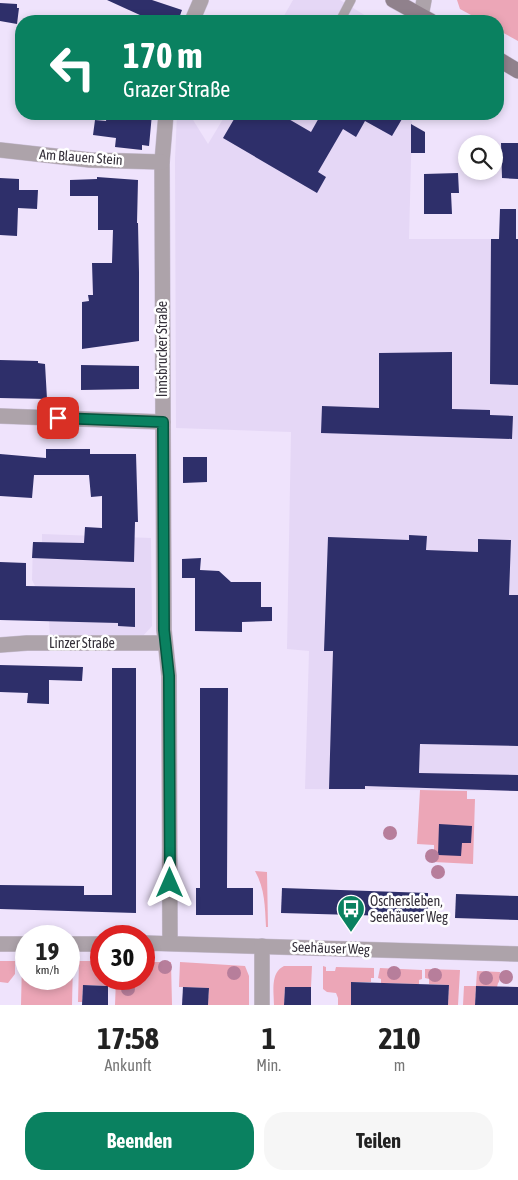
<!DOCTYPE html>
<html lang="de">
<head>
<meta charset="utf-8">
<style>
	:root { --surface:#fff; --page:#f6f6f6; --text:#222; --muted:#767676; --accent:#0a8160 }
	body { margin:0; font-family:"Asap Condensed",sans-serif; background:var(--page); color:var(--text); height:100vh; display:flex; flex-direction:column; font-size:19px; white-space:nowrap }
	* { box-sizing:border-box; margin:0 }
	p { font-size:16px; color:var(--muted) }
	.icon { flex:none; width:28px; height:28px; fill:none; stroke:currentColor; stroke-width:2; stroke-linecap:round; stroke-linejoin:round }
	.map { position:relative; height:1005px; overflow:hidden }
	.drawer { display:flex; flex-direction:column; background:var(--surface); flex:1 }
	.drawer>* { flex:none }
	.hud { position:absolute; left:15px; top:15px; width:489px; height:105px; border-radius:20px; box-shadow:0 2px 8px #0003; background:#0a8160; color:#fff; overflow:hidden }
	.fabs { position:absolute; left:458px; top:135px; display:grid; gap:10px }
	.fabs a { display:grid; place-items:center; width:45px; height:45px; border-radius:50%; background:var(--surface); box-shadow:0 2px 8px #0003; font-size:25px }
	.speed { position:absolute; left:15px; top:925px; display:flex; gap:10px; font-size:25px; font-weight:700; text-align:center }
	.speed>* { display:grid; place-content:center; width:65px; height:65px; border-radius:50%; background:var(--surface); box-shadow:0 2px 8px #0003; line-height:1 }
	.speed small { font-size:12px; font-weight:400 }
	.speed .limit { border:8px solid #d22; background:#fff; color:#111 }
	.pin { position:absolute; display:grid; place-items:center; width:42px; height:42px; color:#fff; margin:-21px; border-radius:10px; box-shadow:0 2px 8px #0006 }
	.me { position:absolute; width:55px; margin:-28px; rotate:0deg; stroke-linejoin:round; filter:drop-shadow(0 0 4px #0008) }
	.turn { display:flex; align-items:center; gap:18px; height:105px; padding:0 25px; font-size:22px }
	.turn .icon { width:65px; height:65px; stroke-width:2.5 }
	.turn b { display:block; font-size:35px; line-height:42px }
	.eta { display:flex; justify-content:space-evenly; align-items:center; height:85px; text-align:center }
	.eta b { font-size:30px; font-weight:700; line-height:35px }
	.action { display:flex; gap:10px; margin-top:auto; padding:10px 25px }
	.action a { flex:1; height:58px; border-radius:20px; background:var(--accent); color:#fff; font-size:20px; font-weight:700; line-height:58px; text-align:center }
	.action a+a { background:var(--page); color:var(--text) }
	.map>svg:first-child { display:block }
	.built { fill:#e5d7f6 }
	.green { fill:#eca6b7 }
	.building { fill:#2e2f6a }
	.lines { fill:none; stroke-linecap:round; stroke-linejoin:round }
	.lane-casing { stroke:#cabfd5; stroke-width:10 }
	.street-casing { stroke:#cabfd5; stroke-width:16 }
	.secondary-casing { stroke:#cabfd5; stroke-width:16 }
	.lane { stroke:#ada3aa; stroke-width:9 }
	.street { stroke:#ada3aa; stroke-width:15 }
	.secondary { stroke:#90818c; stroke-width:15 }
	.tree { fill:#b77e9b }
	.route-casing { stroke:#06543e; stroke-width:12 }
	.route { stroke:#0a8160; stroke-width:9 }
	.labels { text-anchor:middle; dominant-baseline:central; stroke-width:5; stroke-linejoin:round; paint-order:stroke }
	.street-label { font-size:14px; fill:#35303a; stroke:#fff }
	.poi-label { font-size:14px; fill:#35303a; stroke:#fff; text-anchor:start }
</style>
</head>
<body>
<div class="map">
<svg width="518" height="1005" viewBox="0 0 518 1005">
	<rect width="100%" height="100%" fill="#efe3fc"/>
	<g class="built">
		<polygon points="293,0 340,0 371,19 370,21 281,21"/>
		<polygon points="177,114 190,115 208,144 226,114 401,114 412,121 409,239 518,239 518,791 305,789 309,651 287,649 291,432 176,428 175,159"/>
		<polygon points="42,534 151,538 152,626 141,638 50,636 49,621 35,603 35,586 32,580 33,542 42,542"/>
	</g>
	<g class="green">
		<polygon points="457,0 518,0 518,41 498,30 498,21 482,21 460,9"/>
		<polygon points="420,790 467,791 467,799 475,799 473,864 434,862 434,845 417,844"/>
		<path d="M255,871L267,872L268,927H266C265,907 265,889 255,871Z"/>
		<polygon points="0,961 15,961 15,974 8,983 0,982"/>
		<polygon points="69,961 73,961 72,1005 21,1005 22,962 26,962 26,979 69,979"/>
		<polygon points="79,961 101,961 101,979 113,979 113,986 83,985 82,1002 78,1002"/>
		<polygon points="144,962 171,962 172,1005 115,1005 116,979 144,979"/>
		<polygon points="180,962 245,966 249,976 249,1005 208,1005 209,988 179,987"/>
		<path d="M284,966H312L311,987H285L284,1005H274C274,991 270,973 284,966Z"/>
		<polygon points="323,966 326,967 326,971 335,971 336,967 374,968 374,978 371,978 371,982 351,982 351,1005 338,1005 338,998 336,993 327,992 323,989"/>
		<polygon points="380,968 422,970 422,979 419,980 419,984 381,983 381,979 378,978"/>
		<polygon points="425,969 460,970 458,1005 448,1005 449,985 429,984 429,979 425,978"/>
		<polygon points="477,971 500,972 499,982 498,983 497,987 476,986 475,1005 463,1005 464,986 476,986"/>
	</g>
	<g class="building">
		<polygon points="107,0 152,0 182,10 178,21 153,21"/>
		<polygon points="0,3 17,4 17,8 19,8 17,24 0,21"/>
		<polygon points="107,114 152,114 149,146 142,145 142,150 115,147 116,138 93,135 95,120 106,121"/>
		<polygon points="237,114 280,114 311,132 320,116 317,114 393,114 402,119 392,136 365,121 356,137 343,129 318,172 326,177 317,193 223,138"/>
		<polygon points="411,124 425,132 425,153 411,153"/>
		<polygon points="501,143 518,143 518,179 502,178"/>
		<polygon points="458,173 459,193 451,193 452,214 424,214 424,174"/>
		<polygon points="97,177 138,180 137,223 138,223 139,272 139,341 82,349 82,302 89,301 88,295 93,295 92,263 112,263 113,230 98,230 98,196 70,196 70,180 97,179"/>
		<polygon points="0,178 19,179 19,190 38,190 37,209 18,208 17,236 0,235"/>
		<polygon points="500,209 516,209 516,239 518,239 518,385 490,384 491,239 499,239"/>
		<polygon points="452,352 452,409 490,410 490,415 513,416 512,439 321,433 322,406 379,408 379,353"/>
		<polygon points="0,360 38,361 38,363 45,364 47,399 0,398"/>
		<polygon points="81,365 139,366 139,389 81,390"/>
		<polygon points="46,449 90,449 90,454 136,454 138,522 135,522 134,562 32,558 33,542 84,543 85,527 102,528 102,496 91,497 89,475 34,475 32,498 0,496 0,454 46,458"/>
		<polygon points="183,457 207,457 207,482 183,483"/>
		<polygon points="409,535 427,536 426,550 478,552 478,539 511,540 509,595 518,595 518,746 420,744 419,773 518,775 518,791 365,786 365,789 329,789 333,651 324,651 328,537 409,540"/>
		<polygon points="201,558 200,570 219,571 231,582 261,582 261,607 272,607 272,621 242,622 242,632 195,631 195,578 182,578 182,559"/>
		<polygon points="0,562 26,563 26,586 135,588 135,627 118,626 118,623 0,620"/>
		<polygon points="0,665 83,667 82,681 49,680 49,704 27,703 28,693 0,692"/>
		<polygon points="112,668 136,668 136,913 0,909 0,885 84,886 84,895 112,895"/>
		<polygon points="200,688 228,688 227,888 253,888 253,915 196,915 196,888 200,888"/>
		<polygon points="439,824 472,826 471,843 462,843 461,856 438,855"/>
		<polygon points="282,888 428,893 428,917 281,913"/>
		<polygon points="456,894 518,896 518,920 455,918"/>
		<polygon points="351,982 449,985 448,1005 351,1005"/>
		<polygon points="83,985 108,986 108,1005 82,1005"/>
		<polygon points="476,986 518,987 518,1005 475,1005"/>
		<polygon points="183,987 209,988 208,1005 182,1005"/>
		<polygon points="285,987 311,987 311,1005 284,1005"/>
	</g>
	<g class="lines">
		<defs>
			<polyline id="lane" points="340,21 351,0"/>
			<g id="street">
				<polyline points="421,16 424,0"/>
				<polyline points="192,21 201,0"/>
				<polyline points="166,114 162,162 163,422 164,630 169,676 170,943"/>
				<polyline points="0,150 90,160 162,162"/>
				<polyline points="0,416 163,422"/>
				<polyline points="0,645 27,643 165,643"/>
				<polyline points="144,943 518,954"/>
				<polyline points="0,944 26,944"/>
				<polyline points="69,944 101,944"/>
				<polyline points="262,1005 262,946"/>
			</g>
			<g id="secondary">
				<polyline points="393,0 431,21"/>
				<polyline points="498,59 518,71"/>
			</g>
		</defs>
		<use href="#lane" class="lane-casing"/>
		<use href="#street" class="street-casing"/>
		<use href="#secondary" class="secondary-casing"/>
		<use href="#lane" class="lane"/>
		<use href="#street" class="street"/>
		<use href="#secondary" class="secondary"/>
	</g>
	<g class="tree">
		<circle cx="390" cy="833" r="7"/>
		<circle cx="432" cy="856" r="7"/>
		<circle cx="438" cy="872" r="7"/>
		<circle cx="165" cy="967" r="7"/>
		<circle cx="234" cy="973" r="7"/>
		<circle cx="394" cy="973" r="7"/>
		<circle cx="435" cy="975" r="7"/>
		<circle cx="506" cy="977" r="7"/>
		<circle cx="486" cy="978" r="7"/>
		<circle cx="128" cy="989" r="7"/>
	</g>
	<g class="lines">
		<defs>
			<polyline id="route" points="58,418 163,422 164,630 169,676 170,883"/>
		</defs>
		<use href="#route" class="route-casing"/>
		<use href="#route" class="route"/>
	</g>
	<defs>
		<symbol id="bus-pin" viewBox="-11 -11 22 30"><path d="M0 17L-7.5 6A9.5 9.5 0 1 1 7.5 6Z" fill="#0a8160" stroke="#fff"/><path d="M-5-6H5V4H4V6H2V4H-2V6H-4V4H-5ZM-3.5-4V0h7V-4ZM-3.5 1.2v1.5H-2V1.2ZM2 1.2v1.5H3.5V1.2Z" fill="#fff"/></symbol>
	</defs>
	<g fill-rule="evenodd">
		<use href="#bus-pin" x="335" y="893" width="32" height="43"/>
	</g>
	<g class="labels">
		<g class="street-label">
			<text transform="translate(81 157) rotate(4)">Am Blauen Stein</text>
			<text transform="translate(162 349) rotate(-90)">Innsbrucker Straße</text>
			<text x="82" y="643">Linzer Straße</text>
			<text transform="translate(331 948) rotate(2)">Seehäuser Weg</text>
		</g>
		<g class="poi-label">
			<text x="370" y="901">Oschersleben,<tspan x="370" dy="16">Seehäuser Weg</tspan></text>
		</g>
	</g>
</svg>
<div class="fabs">
<a><svg class="icon" aria-label="search" viewBox="0 0 24 24"><circle cx="10" cy="10" r="6"/><path d="M15 15l6 6"/></svg></a>
</div>
<div class="speed"><div>19<small>km/h</small></div><div class="limit">30</div></div>
<div class="pin" style="left:58px;top:418px;background:#d93025"><svg class="icon" aria-label="arrive" viewBox="0 0 24 24"><path d="M6 21V4h12l-3 4 3 4H6"/></svg></div>
<svg class="me" style="left:170px;top:883px" viewBox="-20 -20 40 40"><path d="M0-17L14 15 0 8-14 15z" fill="#0a8160" stroke="#fff" stroke-width="4"/></svg>
<div class="hud">
<div class="turn"><svg class="icon" aria-label="left" viewBox="0 0 24 24"><path d="M17 20v-9H6M10 6l-5 5 5 5"/></svg><div><b>170 m</b>Grazer Straße</div></div>
</div>
</div>
<section class="drawer">
<div class="eta">
<div><b>17:58</b><p>Ankunft</p></div>
<div><b>1</b><p>Min.</p></div>
<div><b>210</b><p>m</p></div>
</div>
<div class="action"><a>Beenden</a><a>Teilen</a></div>
</section>
</body>
</html>
